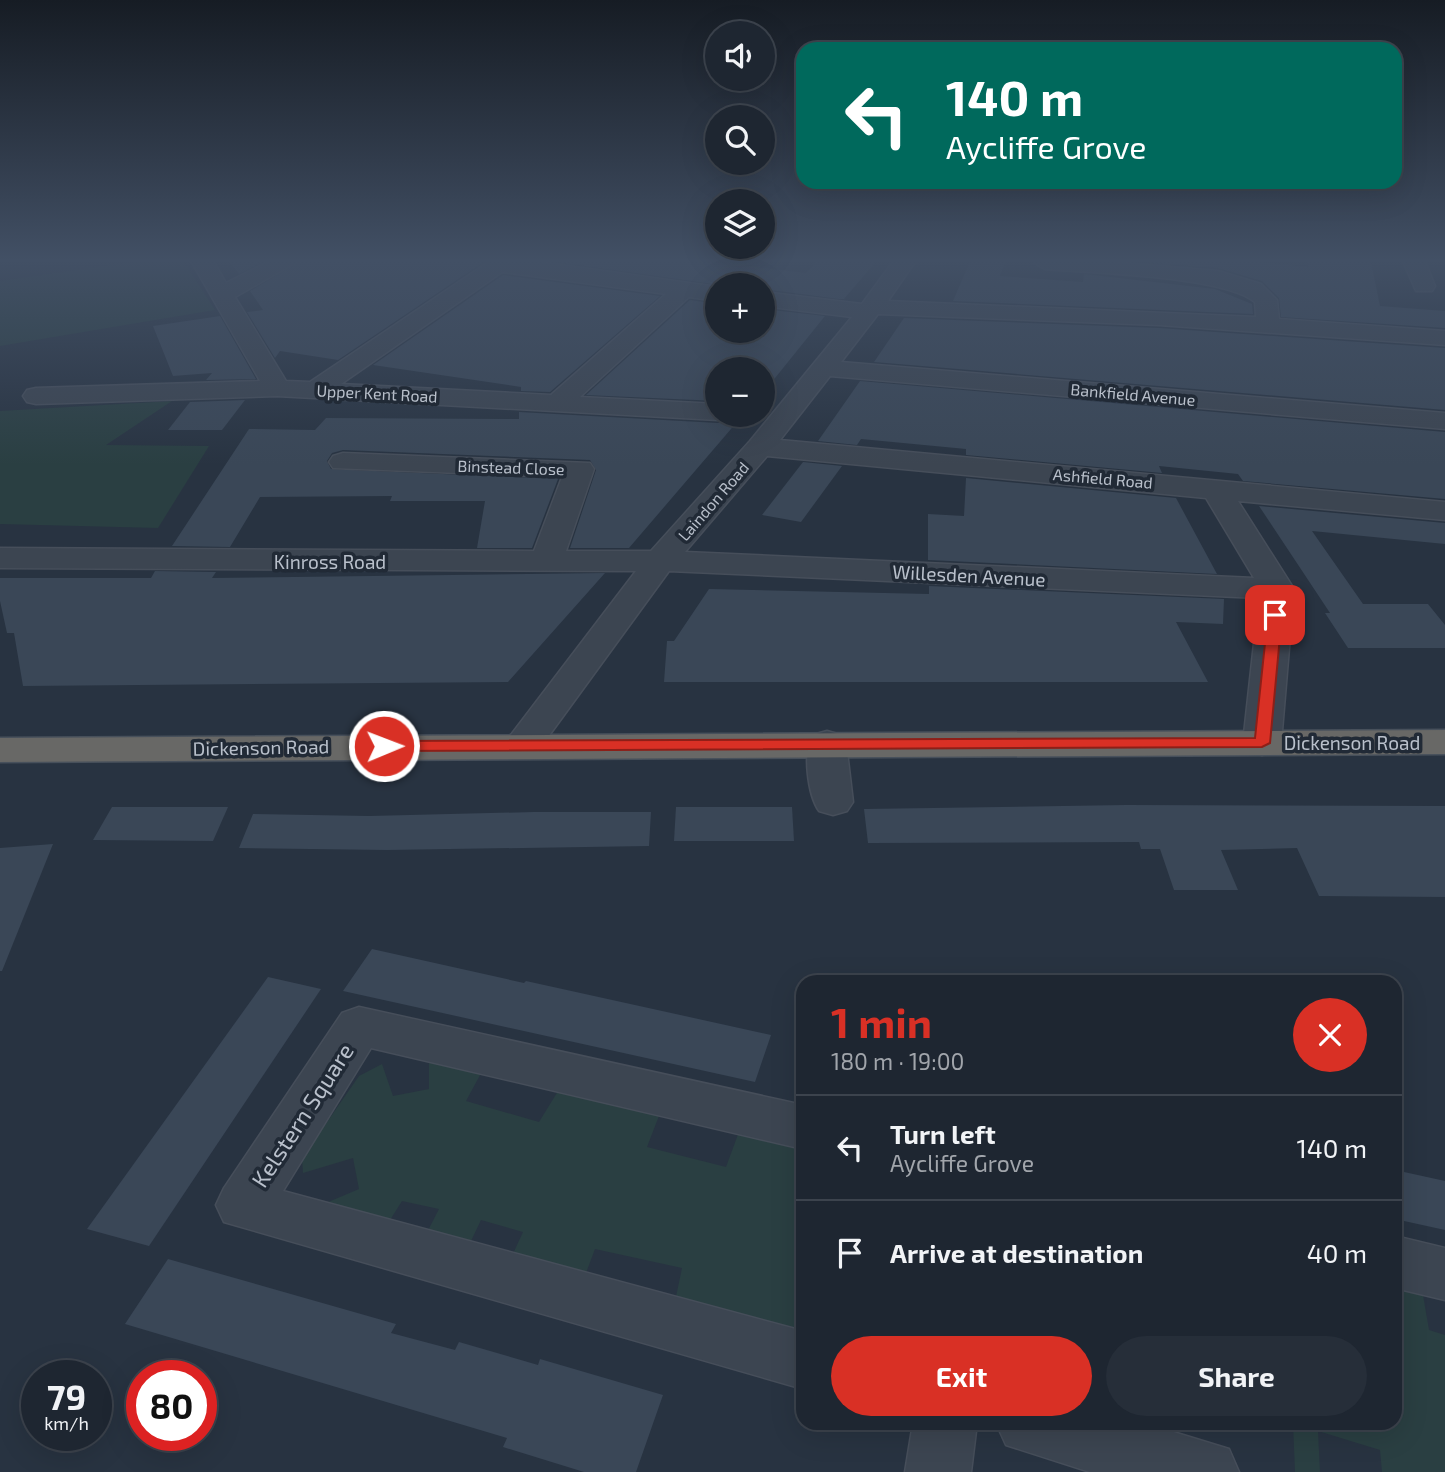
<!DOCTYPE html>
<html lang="en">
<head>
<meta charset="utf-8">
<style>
	:root { --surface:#1e2631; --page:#262e39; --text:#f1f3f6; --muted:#a1a5ab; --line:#3c434d; --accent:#d93025 }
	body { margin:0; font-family:"Exo 2",sans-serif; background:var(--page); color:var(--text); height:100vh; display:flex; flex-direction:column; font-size:26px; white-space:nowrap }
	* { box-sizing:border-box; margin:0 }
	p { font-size:23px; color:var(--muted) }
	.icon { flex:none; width:38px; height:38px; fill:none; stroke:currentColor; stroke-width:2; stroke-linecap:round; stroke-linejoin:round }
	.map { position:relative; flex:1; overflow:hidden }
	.side { position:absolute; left:796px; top:975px; width:606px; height:455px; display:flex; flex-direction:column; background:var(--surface); border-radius:21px; box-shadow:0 7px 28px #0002,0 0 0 2px var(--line) }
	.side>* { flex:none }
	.hud { position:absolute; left:796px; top:42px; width:606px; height:147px; border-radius:21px; box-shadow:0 7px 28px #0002,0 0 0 2px var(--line); background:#00695c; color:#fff; overflow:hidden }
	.fabs { position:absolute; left:705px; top:21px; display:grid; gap:14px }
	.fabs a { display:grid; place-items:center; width:70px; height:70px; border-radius:50%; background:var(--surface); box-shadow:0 7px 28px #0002,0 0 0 2px var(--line); font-size:35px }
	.speed { position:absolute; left:21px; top:1360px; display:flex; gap:14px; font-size:35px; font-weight:700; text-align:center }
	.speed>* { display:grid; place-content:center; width:91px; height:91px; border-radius:50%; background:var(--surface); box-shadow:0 7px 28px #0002,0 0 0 2px var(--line); line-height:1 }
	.speed small { font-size:18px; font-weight:400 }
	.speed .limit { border:10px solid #d22; background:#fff; color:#111 }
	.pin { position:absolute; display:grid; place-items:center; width:60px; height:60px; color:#fff; margin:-30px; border-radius:14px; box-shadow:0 4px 10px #0006 }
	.me { position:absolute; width:77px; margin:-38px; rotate:89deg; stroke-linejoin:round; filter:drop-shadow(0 0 5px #0008) }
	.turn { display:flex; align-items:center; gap:24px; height:147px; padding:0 35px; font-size:32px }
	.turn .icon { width:91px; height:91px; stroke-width:2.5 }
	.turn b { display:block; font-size:49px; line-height:60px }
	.round { display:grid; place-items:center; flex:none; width:74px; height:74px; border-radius:37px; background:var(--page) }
	.overview { display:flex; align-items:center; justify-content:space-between; height:119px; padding:0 35px }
	h1 { font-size:42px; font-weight:700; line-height:52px; color:var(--accent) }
	.cta { display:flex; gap:14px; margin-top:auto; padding:14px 35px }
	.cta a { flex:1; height:80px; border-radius:42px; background:var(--accent); color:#fff; font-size:28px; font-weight:700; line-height:80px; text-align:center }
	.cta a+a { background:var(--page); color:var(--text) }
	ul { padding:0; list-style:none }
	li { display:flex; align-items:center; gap:21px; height:105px; padding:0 35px; border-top:2px solid var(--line) }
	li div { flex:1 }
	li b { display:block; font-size:26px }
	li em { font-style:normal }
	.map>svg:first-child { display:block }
	.green { fill:#2a3f42 }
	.building { fill:#3a4757 }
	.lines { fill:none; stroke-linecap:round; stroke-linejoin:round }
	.minor-casing { stroke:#464e5a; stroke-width:3 }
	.trunk-casing { stroke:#47505b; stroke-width:3 }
	.minor { fill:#3c4551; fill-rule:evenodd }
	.trunk { fill:#686866; fill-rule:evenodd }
	.route { fill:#d93025; stroke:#8d1f18; stroke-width:2 }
	.labels { text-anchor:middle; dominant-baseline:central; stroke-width:7; stroke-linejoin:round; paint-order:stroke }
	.far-street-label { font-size:16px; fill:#b9c0cb; stroke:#212a36 }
	.street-label { font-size:19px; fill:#b9c0cb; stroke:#212a36 }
	.near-street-label { font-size:23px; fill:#b9c0cb; stroke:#212a36 }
</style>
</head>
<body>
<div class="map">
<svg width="1445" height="1472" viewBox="0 0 1445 1472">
	<rect width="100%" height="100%" fill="#283341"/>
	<g class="green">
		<polygon points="154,259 182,259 215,310 0,346 0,281"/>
		<polygon points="172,401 106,445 209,446 158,528 0,524 0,411"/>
		<polygon points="429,1059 485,1066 466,1101 539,1122 563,1083 662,1108 647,1147 726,1167 740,1129 803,1146 803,1349 672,1316 682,1268 595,1249 580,1289 505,1271 523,1232 481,1220 462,1260 420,1246 439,1209 402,1201 380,1236 314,1208 359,1189 353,1158 303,1173 302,1158 359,1076 382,1064 393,1096 429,1089"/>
		<polygon points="1400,1283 1421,1283 1429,1330 1445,1335 1445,1472 1382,1472 1380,1450 1318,1431 1320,1472 1295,1472 1293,1423 1395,1423 1395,1325 1399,1325"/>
	</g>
	<g class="building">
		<polygon points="228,259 268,259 239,274"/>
		<polygon points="304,259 488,259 338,360 280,351 275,358 247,312 263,310 250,291"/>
		<polygon points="537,259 687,259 806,273 819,259 878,259 844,299 839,299 763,289 763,285 720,285"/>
		<polygon points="971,259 1006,259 1000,276 1083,282 1084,274 1093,275 1215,289 1252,304 1253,314 953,301"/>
		<polygon points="1106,259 1226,259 1308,267 1307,259 1371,262 1380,306 1445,311 1445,328 1281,317 1279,298 1262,281 1218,268"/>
		<polygon points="503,275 660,296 550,392 521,391 521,387 373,365"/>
		<polygon points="690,300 718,304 718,331 763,331 763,309 825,316 763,393 763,369 718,369 718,401 586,395"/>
		<polygon points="220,316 256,379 206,380 212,373 173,376 153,326"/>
		<polygon points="904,318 1159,328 1445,348 1445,410 874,362"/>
		<polygon points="860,381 1445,432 1445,499 1243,481 1238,474 1159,466 1162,473 966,455 966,449 861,439 857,445 818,441"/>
		<polygon points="245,400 222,430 168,430 190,402"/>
		<polygon points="519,412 718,423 731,415 743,415 629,548 570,548 596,470 590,460 343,450 332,453 327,461 331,469 558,479 532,548 477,548 485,501 390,501 392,496 260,497 230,547 172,546 249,429 315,430 326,418 519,419"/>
		<polygon points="803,462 842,466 801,522 762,515"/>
		<polygon points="966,478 1176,498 1217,574 928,560 928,514 964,516"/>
		<polygon points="1259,506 1445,523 1445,544 1312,531 1363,604 1428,604 1445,625 1445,648 1348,648 1325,613 1330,613"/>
		<polygon points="155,571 216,572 212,578 605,573 508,682 23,686 14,633 7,633 0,601 0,578 151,578"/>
		<polygon points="929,586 1224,599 1223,624 1176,622 1208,682 664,682 667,641 674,641 709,589 929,594"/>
		<polygon points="1126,805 1445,806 1445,897 1319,896 1297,848 1221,850 1238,890 1174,890 1160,849 1141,849 1139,842 868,843 864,809"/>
		<polygon points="112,807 228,807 213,841 93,840"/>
		<polygon points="676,807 792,807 794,841 674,841"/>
		<polygon points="534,812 651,812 649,846 387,850 239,848 253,814 369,816"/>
		<polygon points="53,844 2,971 0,971 0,848"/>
		<polygon points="372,949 524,983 526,981 771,1035 755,1082 343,991"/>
		<polygon points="268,977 321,989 149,1246 87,1229"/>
		<polygon points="1395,1170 1445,1181 1445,1230 1395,1219"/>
		<polygon points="168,1259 396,1324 391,1333 455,1350 459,1342 538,1365 540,1359 663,1395 636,1472 584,1472 503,1447 507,1438 125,1324"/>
	</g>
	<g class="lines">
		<defs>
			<g id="minor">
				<path d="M190,259H212L226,283L274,259H302L235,297L286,381L310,382L493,259H518L718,287V301L689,297L580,397L718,404V415H729L718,420L277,396L36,404L27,402L23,396L27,390L36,388L260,381ZM502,272L666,294L551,395L341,384Z"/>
				<path d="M895,259H917L888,301L1256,317L1255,302C1224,276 1091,273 1045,269L1034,263L1035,259H1074L1218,271L1261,284L1277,300L1279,319L1445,331V345L1159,325L878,314L841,362L1445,413V429L830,376L780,440L1445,502V520L1238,501L1294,589L1281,743L1276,751L1262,755L1248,751L1243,743L1259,598L669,571L537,752L523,756L509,752L504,744L636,571L0,568V548L534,551L562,477L333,468L329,462L333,456L343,453L590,463L594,469L566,551H651L750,441L852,317L763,306V292L862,304ZM767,456L1206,498L1254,578L685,552Z"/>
				<polygon points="1402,259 1424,259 1435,286 1432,291 1416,291"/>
				<path d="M827,731L841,735L846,743L853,802L847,811L833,815L819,811C808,795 802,751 813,735Z"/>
				<polygon points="359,1007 803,1105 803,1149 371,1048 283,1191 803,1331 803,1389 224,1222 216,1205 224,1188 342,1013"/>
				<polygon points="1395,1236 1445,1248 1445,1300 1395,1288"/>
				<polygon points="913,1423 977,1423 971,1472 905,1472"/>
				<polygon points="996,1423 1144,1423 1229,1449 1239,1472 1090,1472 1006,1445"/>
			</g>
			<polygon id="trunk" points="1445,730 1445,754 0,762 0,738"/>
		</defs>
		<use href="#minor" class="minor-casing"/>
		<use href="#trunk" class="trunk-casing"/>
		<use href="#minor" class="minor"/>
		<use href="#trunk" class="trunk"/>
	</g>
	<linearGradient id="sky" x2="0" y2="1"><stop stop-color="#161c24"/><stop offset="0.56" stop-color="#425065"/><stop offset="1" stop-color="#425065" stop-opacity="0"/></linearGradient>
	<rect width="1445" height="465" fill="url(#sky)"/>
	<polygon class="route" points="1275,611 1282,615 1270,743 1262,747 384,751 376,746 384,741 1255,738 1268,615"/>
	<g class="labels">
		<g class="far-street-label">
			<text transform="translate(377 393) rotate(3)">Upper Kent Road</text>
			<text transform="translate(1133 394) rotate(5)">Bankfield Avenue</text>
			<text transform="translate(511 467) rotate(2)">Binstead Close</text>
			<text transform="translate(1103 478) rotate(5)">Ashfield Road</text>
			<text transform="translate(713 501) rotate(-49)">Laindon Road</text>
		</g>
		<g class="street-label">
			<text x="330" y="561">Kinross Road</text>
			<text transform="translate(969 575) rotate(3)">Willesden Avenue</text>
			<text x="1352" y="742">Dickenson Road</text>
			<text transform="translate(261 747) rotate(-1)">Dickenson Road</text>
		</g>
		<g class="near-street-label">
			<text transform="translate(302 1115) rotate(-57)">Kelstern Square</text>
		</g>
	</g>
</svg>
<div class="fabs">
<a><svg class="icon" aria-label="sound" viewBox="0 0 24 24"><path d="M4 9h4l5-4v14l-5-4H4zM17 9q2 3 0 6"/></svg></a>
<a><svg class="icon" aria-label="search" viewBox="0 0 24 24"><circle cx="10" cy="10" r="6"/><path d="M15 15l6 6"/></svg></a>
<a><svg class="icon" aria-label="layers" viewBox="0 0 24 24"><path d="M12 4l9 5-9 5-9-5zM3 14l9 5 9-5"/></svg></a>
<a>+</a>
<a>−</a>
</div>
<div class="speed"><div>79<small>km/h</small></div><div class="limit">80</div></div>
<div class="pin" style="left:1275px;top:615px;background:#d93025"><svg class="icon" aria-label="arrive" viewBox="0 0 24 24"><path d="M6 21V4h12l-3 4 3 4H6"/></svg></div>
<svg class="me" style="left:384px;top:746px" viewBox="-20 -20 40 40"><circle r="17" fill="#d93025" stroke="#fff" stroke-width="3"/><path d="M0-11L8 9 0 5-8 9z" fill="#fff"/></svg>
<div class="hud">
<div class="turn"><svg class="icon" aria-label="left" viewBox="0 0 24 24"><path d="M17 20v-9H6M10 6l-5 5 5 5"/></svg><div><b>140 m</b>Aycliffe Grove</div></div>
</div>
<section class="side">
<div class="overview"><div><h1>1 min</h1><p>180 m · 19:00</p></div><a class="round" style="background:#d93025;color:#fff"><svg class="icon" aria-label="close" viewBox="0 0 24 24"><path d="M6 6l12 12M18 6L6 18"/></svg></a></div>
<ul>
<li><svg class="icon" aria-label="left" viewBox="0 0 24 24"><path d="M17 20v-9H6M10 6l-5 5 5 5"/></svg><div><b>Turn left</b><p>Aycliffe Grove</p></div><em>140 m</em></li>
<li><svg class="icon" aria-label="arrive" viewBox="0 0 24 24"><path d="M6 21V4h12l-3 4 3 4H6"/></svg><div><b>Arrive at destination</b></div><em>40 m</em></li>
</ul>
<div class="cta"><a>Exit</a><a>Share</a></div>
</section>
</div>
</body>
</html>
